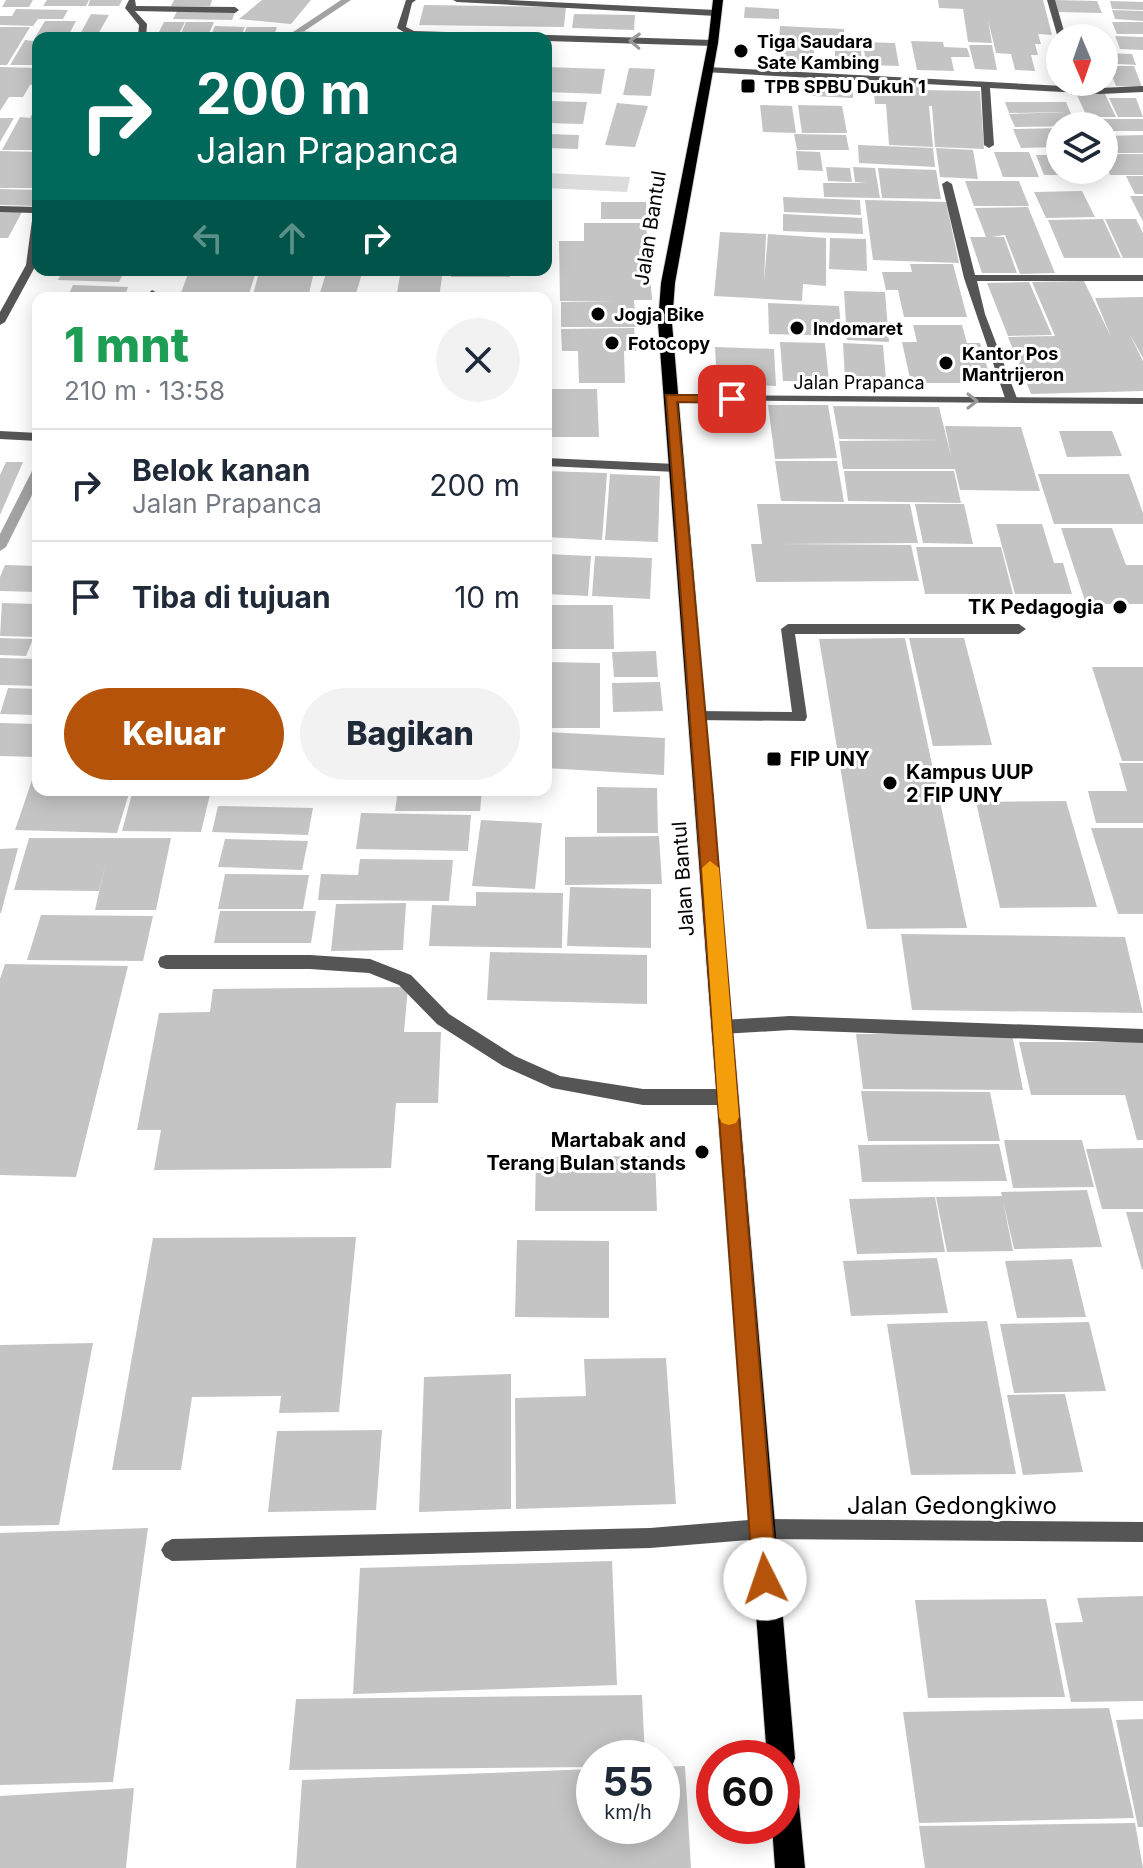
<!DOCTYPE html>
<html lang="id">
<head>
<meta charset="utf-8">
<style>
	:root { --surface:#fff; --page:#f2f2f3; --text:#1f2937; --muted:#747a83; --line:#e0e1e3; --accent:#b45309 }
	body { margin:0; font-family:Inter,sans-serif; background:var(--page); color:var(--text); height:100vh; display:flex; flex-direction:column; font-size:30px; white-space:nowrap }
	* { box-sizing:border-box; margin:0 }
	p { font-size:26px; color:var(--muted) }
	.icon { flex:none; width:44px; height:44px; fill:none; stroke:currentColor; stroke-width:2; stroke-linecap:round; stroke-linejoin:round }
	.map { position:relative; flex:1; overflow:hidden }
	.panel { position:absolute; left:32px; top:292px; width:520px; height:504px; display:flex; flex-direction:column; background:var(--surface); border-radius:16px; box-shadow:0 4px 20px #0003 }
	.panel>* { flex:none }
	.hud { position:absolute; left:32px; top:32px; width:520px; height:244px; border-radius:16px; box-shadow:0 4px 20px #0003; background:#00695c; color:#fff; overflow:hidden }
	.needle { width:52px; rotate:178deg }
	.tools { position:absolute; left:1046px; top:24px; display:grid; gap:16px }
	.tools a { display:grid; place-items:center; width:72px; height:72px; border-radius:50%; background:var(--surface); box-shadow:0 4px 20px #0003; font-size:40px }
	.speed { position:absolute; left:576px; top:1740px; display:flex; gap:16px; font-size:40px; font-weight:700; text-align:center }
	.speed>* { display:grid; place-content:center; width:104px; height:104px; border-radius:50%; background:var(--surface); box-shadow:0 4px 20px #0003; line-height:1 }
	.speed small { font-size:20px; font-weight:400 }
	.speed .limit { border:12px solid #d22; background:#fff; color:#111 }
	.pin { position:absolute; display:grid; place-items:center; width:68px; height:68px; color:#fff; margin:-34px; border-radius:16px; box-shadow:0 4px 12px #0006 }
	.me { position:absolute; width:88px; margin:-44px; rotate:356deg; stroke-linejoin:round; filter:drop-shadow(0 0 6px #0008) }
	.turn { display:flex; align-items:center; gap:28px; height:168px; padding:0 32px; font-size:36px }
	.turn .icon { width:104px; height:104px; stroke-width:2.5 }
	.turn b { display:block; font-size:56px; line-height:68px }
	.lanes { display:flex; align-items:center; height:76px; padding:0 32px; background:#0003; justify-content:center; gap:40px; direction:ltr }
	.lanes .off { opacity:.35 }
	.round { display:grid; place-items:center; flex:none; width:84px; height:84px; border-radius:42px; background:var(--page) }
	.headline { display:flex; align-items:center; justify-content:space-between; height:136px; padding:0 32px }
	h1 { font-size:48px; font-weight:800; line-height:60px; color:#1e9e55 }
	.primary-button { display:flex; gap:16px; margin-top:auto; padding:16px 32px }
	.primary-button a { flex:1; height:92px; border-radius:48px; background:var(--accent); color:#fff; font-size:32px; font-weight:800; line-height:92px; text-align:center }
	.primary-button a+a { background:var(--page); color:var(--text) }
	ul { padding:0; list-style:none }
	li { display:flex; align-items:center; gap:24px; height:112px; padding:0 32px; border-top:2px solid var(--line) }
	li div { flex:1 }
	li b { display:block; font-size:30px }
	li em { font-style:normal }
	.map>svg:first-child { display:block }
	.green { fill:#dcdcdc }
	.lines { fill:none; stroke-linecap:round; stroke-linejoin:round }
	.stream { fill:#a3a3a3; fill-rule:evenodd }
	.building { fill:#c4c4c4 }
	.primary-casing { stroke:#dbdbdb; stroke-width:2 }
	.service { fill:#555; fill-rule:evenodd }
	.minor { fill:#555; fill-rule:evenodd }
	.tertiary { fill:#555; fill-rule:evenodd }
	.primary { fill:#000; fill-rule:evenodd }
	.oneway { stroke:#999 }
	.route { fill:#b45309; stroke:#753606; stroke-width:2 }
	.slow { fill:#f59e0b }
	.poi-dot { fill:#000; stroke:#fff; stroke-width:3 }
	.labels { text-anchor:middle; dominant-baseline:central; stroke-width:6; stroke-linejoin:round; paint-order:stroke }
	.far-poi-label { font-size:18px; font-weight:bold; fill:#000; stroke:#fff; text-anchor:start }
	.far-street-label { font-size:18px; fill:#000; stroke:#fff }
	.street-label { font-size:20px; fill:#000; stroke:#fff }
	.poi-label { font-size:20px; font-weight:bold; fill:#000; stroke:#fff; text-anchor:end }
	.near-street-label { font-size:24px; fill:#000; stroke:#fff }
</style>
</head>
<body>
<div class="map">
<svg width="1143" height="1868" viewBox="0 0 1143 1868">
	<rect width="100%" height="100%" fill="#fff"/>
	<polygon class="green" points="546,173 630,177 627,192 546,188"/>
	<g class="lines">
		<g class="stream">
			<polygon points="341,0 351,0 294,38 284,38"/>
			<polygon points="38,467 38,483 6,547 0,551 0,534 32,471"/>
		</g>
	</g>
	<g class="building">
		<polygon points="6,0 33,0 29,7 2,7"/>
		<polygon points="47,0 89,0 86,6 43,6"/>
		<polygon points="90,0 122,0 119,6 88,6"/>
		<polygon points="174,0 212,0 210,6 171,6"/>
		<polygon points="262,0 311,0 291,24 239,19"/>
		<polygon points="938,0 1043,0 1052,35 1038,34 1041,44 1035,44 1038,55 1031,55 1035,71 1015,70 1011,54 996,53 988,20 992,43 968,42 963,9 939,8"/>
		<polygon points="1054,0 1097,1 1102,13 1058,12"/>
		<polygon points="1110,1 1143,2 1143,10 1112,9"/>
		<polygon points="424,5 566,7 564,27 419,25"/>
		<polygon points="745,7 779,9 779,19 744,18"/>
		<polygon points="16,9 68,10 63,19 38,19 33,26 0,25 0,16 12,16"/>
		<polygon points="1112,10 1143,11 1143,21 1115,19"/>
		<polygon points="177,11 235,12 232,20 173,19"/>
		<polygon points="91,14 109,15 98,34 125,34 123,38 78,38"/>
		<polygon points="574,14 635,15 634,30 572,28"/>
		<polygon points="45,21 76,21 67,38 38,38 38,65 10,65 25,40 33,41"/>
		<polygon points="164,22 185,22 177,38 156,38"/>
		<polygon points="186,22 214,22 207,38 179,38"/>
		<polygon points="1112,22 1143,22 1143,34 1117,34"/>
		<polygon points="215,26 245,27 240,38 210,38"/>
		<polygon points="780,26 844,29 845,46 814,44 814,65 777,63"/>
		<polygon points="0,27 30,27 7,65 0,65"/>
		<polygon points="247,27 277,27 273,38 242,38"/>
		<polygon points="301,31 357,36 357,38 295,38"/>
		<polygon points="1115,36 1143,37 1143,50 1120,49"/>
		<polygon points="911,41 943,42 944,47 967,48 970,57 951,57 954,71 917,70"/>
		<polygon points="863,42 895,43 899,66 866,65"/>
		<polygon points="969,45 992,45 997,70 975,69"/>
		<polygon points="835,47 861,48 862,71 835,70"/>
		<polygon points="1104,53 1132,54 1136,65 1104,63"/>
		<polygon points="1108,66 1134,66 1142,87 1116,86"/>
		<polygon points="0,67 38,68 38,85 30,85 23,97 9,97 0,111"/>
		<polygon points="546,67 605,69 601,94 546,92"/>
		<polygon points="629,68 655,69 651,96 623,95"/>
		<polygon points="814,77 853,79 853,98 813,96"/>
		<polygon points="873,81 920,82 920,90 980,91 984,149 935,147 932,106 929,106 933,147 889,145 886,104 875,104"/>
		<polygon points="1104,92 1116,117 1087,117 1076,93"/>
		<polygon points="1109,98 1136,98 1143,117 1118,117"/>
		<polygon points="546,101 587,102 583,124 546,123"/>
		<polygon points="1005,102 1066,102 1076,126 1015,127 1009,114 1068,112 1009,113"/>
		<polygon points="38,103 38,150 2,150 20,117 30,118"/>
		<polygon points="617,103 648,106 635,147 605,145"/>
		<polygon points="760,105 792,106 796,133 763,132"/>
		<polygon points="798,105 842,106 847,133 802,133"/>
		<polygon points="0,118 14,118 0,142"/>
		<polygon points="1094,119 1143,119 1143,131 1104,131 1104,126 1098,126"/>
		<polygon points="1060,128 1060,147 1021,148 1013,129"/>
		<polygon points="546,134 579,135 578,149 546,148"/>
		<polygon points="794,134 846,135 849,150 797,150"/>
		<polygon points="1143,135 1143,153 1104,153 1104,136"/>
		<polygon points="858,145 933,148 935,167 859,163"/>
		<polygon points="936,148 973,150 978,179 940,177"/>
		<polygon points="0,151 38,152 38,188 0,188"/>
		<polygon points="796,151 820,152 823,171 798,170"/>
		<polygon points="994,152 1029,152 1039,177 1003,177"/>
		<polygon points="1104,154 1143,154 1143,175 1110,175"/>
		<polygon points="1036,155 1060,155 1060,170 1096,170 1099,175 1044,175"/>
		<polygon points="826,167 850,168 852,182 828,181"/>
		<polygon points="853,167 875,168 880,198 824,197 823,183 867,183 855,182"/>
		<polygon points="878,168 936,170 941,199 882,198"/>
		<polygon points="1126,176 1143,176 1143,194 1135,194"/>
		<polygon points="965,181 1019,181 1029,206 974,206"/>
		<polygon points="0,189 38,190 38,206 0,205"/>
		<polygon points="1082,191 1095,217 1046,218 1034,192"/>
		<polygon points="1130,196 1143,196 1143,221 1139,214"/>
		<polygon points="783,197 860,200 861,215 784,212"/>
		<polygon points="865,200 946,202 959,263 873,260"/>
		<polygon points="601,202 646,202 647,219 601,219"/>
		<polygon points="1028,207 1055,273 1020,274 1005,235 991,237 1004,237 1017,273 982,273 970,237 986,237 975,208"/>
		<polygon points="0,212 22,212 8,238 0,238"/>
		<polygon points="783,214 862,218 863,234 783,231"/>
		<polygon points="1103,219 1121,258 1064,258 1048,220"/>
		<polygon points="1105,219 1136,219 1143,233 1143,258 1123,258"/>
		<polygon points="584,223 646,223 652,300 634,300 636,327 561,327 561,302 615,302 560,301 559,241 584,241"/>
		<polygon points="720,232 766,234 764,283 768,234 826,238 826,286 803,284 802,301 714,296"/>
		<polygon points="830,238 866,239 867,271 829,269"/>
		<polygon points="910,264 953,264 967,317 904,317 898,290 886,290 882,272 912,272"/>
		<polygon points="63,270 125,270 119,282 58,280"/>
		<polygon points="327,270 363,270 355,297 319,296"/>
		<polygon points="401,270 443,270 439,298 396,298"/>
		<polygon points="452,270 510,270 510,277 451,277"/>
		<polygon points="189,271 256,272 249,294 181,293"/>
		<polygon points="258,276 313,276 308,298 252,298"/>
		<polygon points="1084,281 1111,337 1095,298 1143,297 1143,358 1129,333 1143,361 1143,391 1031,394 1008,337 1055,336 1032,282"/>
		<polygon points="1029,282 1052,335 1008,336 987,283"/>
		<polygon points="73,285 128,287 124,298 67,298"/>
		<polygon points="844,291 885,292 889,342 847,340"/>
		<polygon points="768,303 839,306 842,336 769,334"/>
		<polygon points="913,325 962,325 967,343 980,343 992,383 911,383 902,342 917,342"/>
		<polygon points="634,328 636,351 624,351 625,383 579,383 578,351 562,351 561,329"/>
		<polygon points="780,342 825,343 829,382 783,381"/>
		<polygon points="843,343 883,345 886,380 845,379"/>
		<polygon points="715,347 774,349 776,386 717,384"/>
		<polygon points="546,389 597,389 599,437 546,437"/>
		<polygon points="768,405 828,405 837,458 775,459"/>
		<polygon points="833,406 939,407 951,456 945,426 1021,427 1040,491 960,490 955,469 843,469 839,441 940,440 839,439"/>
		<polygon points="1059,431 1112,431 1122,456 1067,457"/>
		<polygon points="775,461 837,461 844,502 781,501"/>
		<polygon points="6,462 23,462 0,515 0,475"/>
		<polygon points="546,471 607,473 602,540 546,537"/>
		<polygon points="844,471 954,471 961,503 848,501"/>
		<polygon points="610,474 660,476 658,542 605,540"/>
		<polygon points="1038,474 1129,474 1143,513 1143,524 1054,524"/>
		<polygon points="757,504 910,504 918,543 781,544 911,545 919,581 756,582 751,544 762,544"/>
		<polygon points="915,504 964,504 973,544 923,543"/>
		<polygon points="996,524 1042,524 1054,563 1063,563 1072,594 1015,594"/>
		<polygon points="1061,528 1112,528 1126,565 1143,565 1143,604 1086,604"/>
		<polygon points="916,547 1001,547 1013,594 925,594"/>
		<polygon points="546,554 591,556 588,596 546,594"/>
		<polygon points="595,556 652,558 650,599 592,596"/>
		<polygon points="5,565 38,566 38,592 0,591 0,577"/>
		<polygon points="2,603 38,604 38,637 0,636"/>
		<polygon points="546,605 613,605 614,649 546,649"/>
		<polygon points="0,638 33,639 26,656 0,655"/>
		<polygon points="905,638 967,928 867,929 819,639"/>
		<polygon points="909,638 964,638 992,745 933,746"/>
		<polygon points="656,651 658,677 614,677 612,652"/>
		<polygon points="0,658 38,659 38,686 0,685"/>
		<polygon points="546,662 600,663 600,728 546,728"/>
		<polygon points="1092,667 1143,667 1143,761 1122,761"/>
		<polygon points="660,682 663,711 613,712 612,683"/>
		<polygon points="8,688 38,689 38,715 0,714"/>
		<polygon points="0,723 38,724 38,757 0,756"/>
		<polygon points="546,732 665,738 664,775 546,768"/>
		<polygon points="1119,763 1143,763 1143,823 1096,823 1088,791 1127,791"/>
		<polygon points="32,780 38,780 38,790 130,790 117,833 15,830"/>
		<polygon points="597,787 657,788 658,833 597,833"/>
		<polygon points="133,790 211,790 201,832 122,831"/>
		<polygon points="398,790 482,790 480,811 395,811"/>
		<polygon points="1066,801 1097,907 1000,908 976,802"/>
		<polygon points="218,806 313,808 308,835 212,832"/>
		<polygon points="361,813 471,815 468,851 356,849"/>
		<polygon points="481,820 542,823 535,889 472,886"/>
		<polygon points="1091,828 1143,828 1143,914 1118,914"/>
		<polygon points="659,836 662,884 565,885 565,837"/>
		<polygon points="29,838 171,838 156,910 95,910 106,861 99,891 14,890"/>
		<polygon points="225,839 308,841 302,870 218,867"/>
		<polygon points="18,848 1,913 0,913 0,849"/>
		<polygon points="360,859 453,860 449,901 318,900 321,874 358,875"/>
		<polygon points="225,874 309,875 303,909 218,909"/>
		<polygon points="570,887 651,889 651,948 567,946"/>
		<polygon points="476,892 563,893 562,948 429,946 432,905 476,906"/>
		<polygon points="406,903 403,950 331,951 336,904"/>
		<polygon points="220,911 316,911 311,943 214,943"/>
		<polygon points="41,915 153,916 143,961 27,960"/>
		<polygon points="901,934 1125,937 1143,1013 912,1010"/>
		<polygon points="490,952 647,955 647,1004 487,1000"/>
		<polygon points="5,964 128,966 76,1177 0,1175 0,979"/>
		<polygon points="408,987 404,1032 441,1032 438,1103 396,1103 391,1168 154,1170 161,1130 137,1130 159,1013 210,1012 213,989"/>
		<polygon points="856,1034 1012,1034 1023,1090 863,1089"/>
		<polygon points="1019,1042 1143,1042 1143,1140 1137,1140 1125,1095 1031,1095"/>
		<polygon points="861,1091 990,1092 1000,1141 868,1141"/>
		<polygon points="1004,1140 1082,1140 1094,1187 1013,1188"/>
		<polygon points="999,1144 1007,1181 862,1182 858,1145"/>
		<polygon points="1143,1148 1143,1209 1102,1209 1086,1149"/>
		<polygon points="655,1156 657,1211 535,1211 536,1157"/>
		<polygon points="1087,1190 1102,1247 1014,1249 1003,1201 1013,1251 947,1252 936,1197 1002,1196 1001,1192"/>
		<polygon points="935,1197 945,1252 857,1254 849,1199"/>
		<polygon points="1126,1212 1143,1212 1143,1269 1142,1270"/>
		<polygon points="356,1237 339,1412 279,1413 281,1396 192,1397 181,1470 112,1470 153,1238"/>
		<polygon points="517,1240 609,1241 609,1318 515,1317"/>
		<polygon points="937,1258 948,1313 851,1316 843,1261"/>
		<polygon points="1072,1259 1086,1317 1017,1318 1005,1261"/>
		<polygon points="987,1321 1016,1474 911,1475 887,1324"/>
		<polygon points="1089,1322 1106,1391 1014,1393 1000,1324"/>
		<polygon points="93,1343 59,1525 0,1526 0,1345"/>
		<polygon points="666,1358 676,1504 516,1509 515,1398 586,1396 584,1359"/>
		<polygon points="511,1374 511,1509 419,1512 424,1377"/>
		<polygon points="1065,1394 1083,1472 1023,1475 1007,1395"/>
		<polygon points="382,1430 376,1510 268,1512 277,1431"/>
		<polygon points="148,1528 113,1782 0,1785 0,1533"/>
		<polygon points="612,1561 617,1685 353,1694 360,1568"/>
		<polygon points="1143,1596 1143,1701 1071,1702 1055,1623 1083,1622 1077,1598"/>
		<polygon points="1046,1599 1065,1697 928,1698 915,1600"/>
		<polygon points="642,1695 645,1758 594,1758 594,1767 289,1770 296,1699"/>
		<polygon points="1109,1708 1134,1818 919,1823 903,1712"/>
		<polygon points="1143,1719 1143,1827 1138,1827 1116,1720"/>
		<polygon points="685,1766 691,1868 296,1868 302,1780 594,1769 594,1826 662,1826 662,1767"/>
		<polygon points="134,1788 126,1868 0,1868 0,1796"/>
		<polygon points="1135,1823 1143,1868 925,1868 919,1826"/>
	</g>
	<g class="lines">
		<defs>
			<polygon id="primary" points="713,0 723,0 718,43 675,283 672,323 795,1758 793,1764 796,1773 805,1868 775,1868 772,1826 782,1826 782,1758 767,1758 658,323 661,283 708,43"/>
		</defs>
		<use href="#primary" class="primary-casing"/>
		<g class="service">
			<polygon points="406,0 416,0 412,3 406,27 414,31 713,40 717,43 713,46 546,41 546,38 412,37 397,28"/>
			<polygon points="453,0 507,0 716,10 720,13 716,16 457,2"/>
			<polygon points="788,624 1019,624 1026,629 1019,634 795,634 807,717 805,721 693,720 691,716 693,712 698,711 792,712 781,629"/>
			<polygon points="166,955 310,955 370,959 411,975 449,1014 515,1056 560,1076 643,1089 727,1089 733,1092 736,1097 733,1102 727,1105 643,1105 552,1088 503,1066 437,1024 399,985 369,973 310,969 166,969 160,967 158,962 160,957"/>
		</g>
		<g class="minor">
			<polygon points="129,0 135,0 136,6 235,7 239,10 235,13 135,11 147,24 146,38 138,38 139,25 125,8"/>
			<polygon points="1047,0 1055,0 1066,38 1060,40 1058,38"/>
			<polygon points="707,67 1100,88 1143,86 1143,92 1100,94 990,88 994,145 989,148 984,145 981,87 704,72 704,68"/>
			<polygon points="947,181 952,184 975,275 1143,275 1143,281 977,281 985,314 1018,401 1016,403 1006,401 964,278 942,184"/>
			<polygon points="0,206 38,207 36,265 5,322 0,325 0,312 26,265 33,213 0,212"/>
			<polygon points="152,290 157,293 154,298 144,298"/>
			<polygon points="790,1016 1143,1029 1143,1043 790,1030 722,1034 716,1032 714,1027 716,1022 722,1020"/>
			<polygon points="761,1519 1143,1522 1143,1542 761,1539 650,1548 172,1561 165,1557 161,1550 165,1543 172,1539 650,1528"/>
		</g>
		<g class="tertiary">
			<polygon points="670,395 1143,398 1143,404 666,400 666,396"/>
			<polygon points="0,431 38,433 38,441 0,439"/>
			<polygon points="546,458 676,464 682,468 676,472 546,466"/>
		</g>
		<use href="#primary" class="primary"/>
	</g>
	<defs><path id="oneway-chevron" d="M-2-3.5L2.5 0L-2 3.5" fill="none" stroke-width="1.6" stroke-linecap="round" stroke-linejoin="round" transform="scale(2)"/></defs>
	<g class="oneway">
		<use href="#oneway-chevron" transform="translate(635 41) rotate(-178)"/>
		<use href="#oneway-chevron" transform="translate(972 401)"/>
	</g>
	<polygon class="route" points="666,395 732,395 739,399 732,403 677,402 713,796 777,1579 773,1588 765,1591 756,1588 753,1579"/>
	<polygon class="slow" points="710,861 719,868 739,1117 736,1123 729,1125 722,1123 719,1117 702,868"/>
	<g class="poi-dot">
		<circle cx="741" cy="51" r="8"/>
		<rect x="740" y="78" width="16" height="16" rx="4"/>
		<circle cx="598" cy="314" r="8"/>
		<circle cx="797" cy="328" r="8"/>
		<circle cx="612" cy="343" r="8"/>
		<circle cx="946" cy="363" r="8"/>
		<circle cx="1120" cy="607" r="8"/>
		<rect x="766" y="751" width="16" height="16" rx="4"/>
		<circle cx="890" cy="783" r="8"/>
		<circle cx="702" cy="1152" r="8"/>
	</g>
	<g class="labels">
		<g class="far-poi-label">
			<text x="757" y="41">Tiga Saudara<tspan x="757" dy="21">Sate Kambing</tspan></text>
			<text x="764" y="86">TPB SPBU Dukuh 1</text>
			<text x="614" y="314">Jogja Bike</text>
			<text x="813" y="328">Indomaret</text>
			<text x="628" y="343">Fotocopy</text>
			<text x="962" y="353">Kantor Pos<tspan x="962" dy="21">Mantrijeron</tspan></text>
		</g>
		<g class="far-street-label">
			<text x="859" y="382">Jalan Prapanca</text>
		</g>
		<g class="street-label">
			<text transform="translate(650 228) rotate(-81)">Jalan Bantul</text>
			<text transform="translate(683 879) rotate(-94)">Jalan Bantul</text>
		</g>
		<g class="poi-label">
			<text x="1104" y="607">TK Pedagogia</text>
			<text x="790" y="759" text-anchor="start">FIP UNY</text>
			<text x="906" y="772" text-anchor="start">Kampus UUP<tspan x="906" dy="23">2 FIP UNY</tspan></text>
			<text x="686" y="1140">Martabak and<tspan x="686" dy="23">Terang Bulan stands</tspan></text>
		</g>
		<g class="near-street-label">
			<text x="952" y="1505">Jalan Gedongkiwo</text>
		</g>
	</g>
</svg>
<div class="tools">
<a><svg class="needle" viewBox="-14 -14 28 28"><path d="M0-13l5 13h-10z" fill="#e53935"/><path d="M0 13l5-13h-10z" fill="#747a83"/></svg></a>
<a><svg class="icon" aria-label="layers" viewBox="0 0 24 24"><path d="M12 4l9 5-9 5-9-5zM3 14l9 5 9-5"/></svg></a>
</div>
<div class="speed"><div>55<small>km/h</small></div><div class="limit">60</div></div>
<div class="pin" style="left:732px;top:399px;background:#d93025"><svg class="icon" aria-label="arrive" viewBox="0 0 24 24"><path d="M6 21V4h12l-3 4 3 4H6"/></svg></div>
<svg class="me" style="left:765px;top:1579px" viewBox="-20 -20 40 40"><circle r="19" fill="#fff"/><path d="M0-13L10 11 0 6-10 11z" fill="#b45309"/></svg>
<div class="hud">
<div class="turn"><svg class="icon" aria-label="right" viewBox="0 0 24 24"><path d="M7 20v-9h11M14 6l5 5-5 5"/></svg><div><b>200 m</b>Jalan Prapanca</div></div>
<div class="lanes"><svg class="icon off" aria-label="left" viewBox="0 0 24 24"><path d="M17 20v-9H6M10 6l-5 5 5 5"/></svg><svg class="icon off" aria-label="ahead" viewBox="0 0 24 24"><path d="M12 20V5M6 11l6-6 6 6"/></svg><svg class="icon" aria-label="right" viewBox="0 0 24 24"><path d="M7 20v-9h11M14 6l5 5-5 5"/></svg></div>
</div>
<section class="panel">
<div class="headline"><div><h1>1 mnt</h1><p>210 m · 13:58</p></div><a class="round"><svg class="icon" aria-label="close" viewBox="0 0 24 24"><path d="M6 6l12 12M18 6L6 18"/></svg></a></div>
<ul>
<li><svg class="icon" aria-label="right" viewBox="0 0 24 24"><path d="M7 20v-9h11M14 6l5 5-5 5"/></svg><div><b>Belok kanan</b><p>Jalan Prapanca</p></div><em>200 m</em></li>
<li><svg class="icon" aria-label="arrive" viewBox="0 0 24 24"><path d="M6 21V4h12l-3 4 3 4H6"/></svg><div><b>Tiba di tujuan</b></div><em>10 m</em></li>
</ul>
<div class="primary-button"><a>Keluar</a><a>Bagikan</a></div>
</section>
</div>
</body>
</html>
